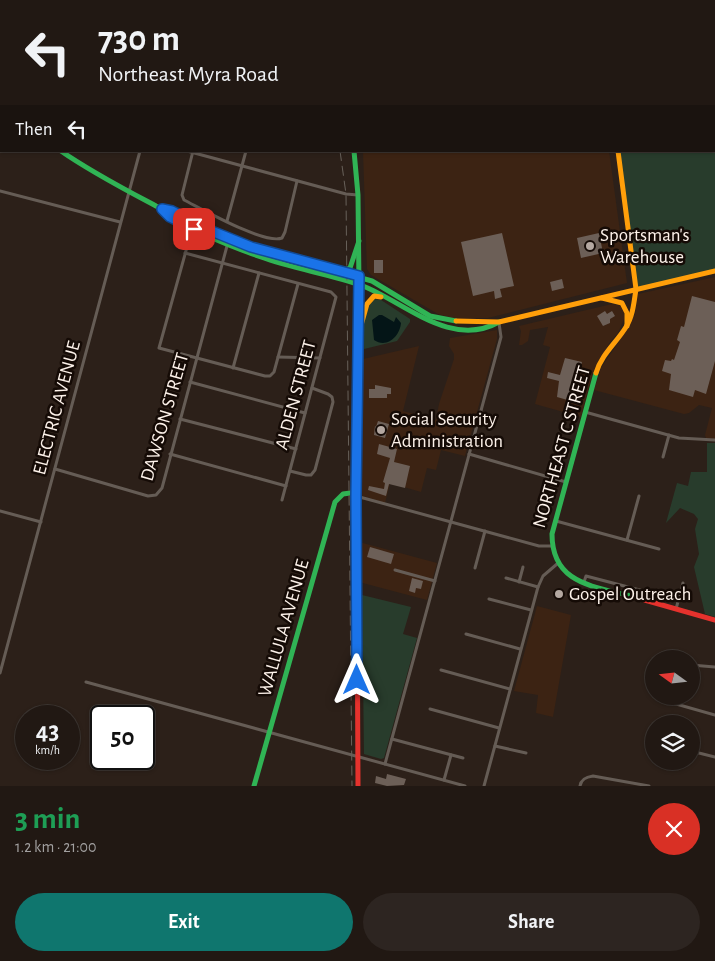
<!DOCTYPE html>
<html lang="en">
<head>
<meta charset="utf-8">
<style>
	:root { --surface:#211813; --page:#2d2521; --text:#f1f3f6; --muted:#a2a0a0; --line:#3e3733; --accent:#0f766e }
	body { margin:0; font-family:"Alegreya Sans",sans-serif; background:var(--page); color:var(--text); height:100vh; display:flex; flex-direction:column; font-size:19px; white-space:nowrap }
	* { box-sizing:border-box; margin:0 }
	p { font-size:16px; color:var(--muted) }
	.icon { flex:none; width:28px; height:28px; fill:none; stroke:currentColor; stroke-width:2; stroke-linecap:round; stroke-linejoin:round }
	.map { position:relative; height:786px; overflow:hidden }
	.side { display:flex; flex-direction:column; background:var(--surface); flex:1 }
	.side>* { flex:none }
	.hud { position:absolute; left:0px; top:0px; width:715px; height:152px; box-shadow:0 1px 4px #0004,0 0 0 1px var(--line); background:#211813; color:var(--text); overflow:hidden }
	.needle { width:32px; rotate:285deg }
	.fabs { position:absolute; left:645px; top:650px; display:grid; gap:10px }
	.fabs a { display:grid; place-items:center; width:55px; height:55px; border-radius:50%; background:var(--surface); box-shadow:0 1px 4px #0004,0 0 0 1px var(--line); font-size:25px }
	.speed { position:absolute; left:15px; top:705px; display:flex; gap:10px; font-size:25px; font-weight:700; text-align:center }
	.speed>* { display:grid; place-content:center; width:65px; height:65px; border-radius:50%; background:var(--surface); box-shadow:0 1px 4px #0004,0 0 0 1px var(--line); line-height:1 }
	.speed small { font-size:12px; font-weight:400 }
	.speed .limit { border:2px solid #111; border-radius:8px; background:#fff; color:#111 }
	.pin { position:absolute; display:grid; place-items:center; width:42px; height:42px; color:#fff; margin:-21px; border-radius:10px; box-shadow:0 2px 8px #0006 }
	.me { position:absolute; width:55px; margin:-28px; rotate:0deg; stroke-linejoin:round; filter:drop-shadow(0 0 4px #0008) }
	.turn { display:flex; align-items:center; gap:18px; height:105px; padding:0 15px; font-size:22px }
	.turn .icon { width:65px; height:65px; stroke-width:2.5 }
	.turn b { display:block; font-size:35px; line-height:42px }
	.then { display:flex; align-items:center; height:48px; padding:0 15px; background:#0003; gap:10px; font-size:19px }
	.round { display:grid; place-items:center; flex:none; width:52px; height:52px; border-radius:26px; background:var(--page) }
	.headline { display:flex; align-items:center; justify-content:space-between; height:85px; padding:0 15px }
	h1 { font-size:30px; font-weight:700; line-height:38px; color:#1e9e55 }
	.cta { display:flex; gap:10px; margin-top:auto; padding:10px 15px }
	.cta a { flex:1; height:58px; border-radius:30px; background:var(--accent); color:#fff; font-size:20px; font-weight:700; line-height:58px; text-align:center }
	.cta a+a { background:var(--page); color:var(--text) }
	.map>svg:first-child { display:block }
	.built { fill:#3c2313 }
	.green { fill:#283c2c }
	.water { fill:#041517 }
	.building { fill:#6c5f57 }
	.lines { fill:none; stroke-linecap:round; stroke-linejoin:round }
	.street { stroke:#655c55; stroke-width:3 }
	.fast { stroke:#30b455; stroke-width:5 }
	.slow { stroke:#ff9f0a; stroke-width:5 }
	.jam { stroke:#e5322d; stroke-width:5 }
	.rail { stroke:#68615a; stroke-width:1; stroke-dasharray:10 5; stroke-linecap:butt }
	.route-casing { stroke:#114b97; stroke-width:12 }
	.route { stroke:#1a73e8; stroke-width:9 }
	.poi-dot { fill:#b4a8a1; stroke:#150b06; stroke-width:2 }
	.labels { text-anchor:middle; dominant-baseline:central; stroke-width:5; stroke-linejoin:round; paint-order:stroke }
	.poi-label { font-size:19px; fill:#fdf2ea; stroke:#150b06; text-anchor:start }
	.street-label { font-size:19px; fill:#fdf2ea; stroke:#150b06 }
</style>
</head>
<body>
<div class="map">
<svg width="715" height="786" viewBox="0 0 715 786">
	<rect width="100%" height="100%" fill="#2c2019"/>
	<g class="built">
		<polygon points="363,151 609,151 627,283 488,318 456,319 438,314 371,275 367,269"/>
		<polygon points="715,277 715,439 706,438 705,435 712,408 699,405 689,413 684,414 594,390 601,368 629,327 635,314 638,294"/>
		<polygon points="612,304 622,306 624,312 624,319 618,333 610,342 593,372 581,417 535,404 550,347 543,345 548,327 530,330 528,341 522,345 519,345 521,331 519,326"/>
		<polygon points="497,330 497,339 465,456 441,450 436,470 427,468 421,492 390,483 385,503 360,495 363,359 419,346 403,411 436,420 439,404 454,359 454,354 449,346 450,338"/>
		<polygon points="359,542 437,563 427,600 359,582"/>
		<polygon points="537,606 571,615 553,717 536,713 538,695 514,691"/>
	</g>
	<g class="green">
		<polygon points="605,0 715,0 715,271 636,289 618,151 714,151 714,1"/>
		<path d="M373,299L381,300L410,319V322L397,341L364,349C361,332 364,314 373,299Z"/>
		<polygon points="707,443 715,443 715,617 705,614 694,567 699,554 695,529 698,519 694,514 680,508 666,523 677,483 688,486 691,472 707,472"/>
		<polygon points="362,595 411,607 403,634 417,638 384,758 381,759 364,754"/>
	</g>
	<path class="water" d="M379,315H382L394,322L396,317L401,323C400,336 387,349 374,340L372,320Z"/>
	<g class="building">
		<polygon points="502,233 514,286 500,289 502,297 495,299 494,291 473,296 461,242"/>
		<polygon points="599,233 603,253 581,258 577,238"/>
		<rect x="374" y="260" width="9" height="13"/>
		<polygon points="562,279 564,288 552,291 550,282"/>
		<polygon points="692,296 715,302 715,361 706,394 695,390 693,397 669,390 671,374 662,371 665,360 671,361 672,359 674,360 680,342 677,340 681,326 684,327"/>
		<polygon points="605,311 607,314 612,311 615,316 610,319 610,323 603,326 597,316"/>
		<polygon points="565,358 582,362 571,401 557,397 559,381 547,378 548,372 560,375"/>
		<polygon points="375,385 391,388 391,394 387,394 387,398 369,398 369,389 375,389"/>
		<polygon points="378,421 389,424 385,438 374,435 375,426 376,427"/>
		<polygon points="379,444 397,449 394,462 410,466 405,488 389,484 386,496 368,490 369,486 384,489 385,483 383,482 390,458 377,454"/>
		<polygon points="370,547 394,554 391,564 367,557"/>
		<polygon points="412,578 423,581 421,589 416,588 415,593 409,591"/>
		<polygon points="387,774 406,779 404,785 387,786 375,783 376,776 386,779"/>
	</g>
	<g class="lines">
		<g class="street">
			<polyline points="138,0 142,1"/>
			<polyline points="219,0 220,1"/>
			<polyline points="263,0 264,1"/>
			<polyline points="426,0 426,1"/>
			<polyline points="451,1 457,0"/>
			<polyline points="187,151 346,194 358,195"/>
			<path d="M193,151L182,195L184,200C202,209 265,245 282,238L285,232L297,181"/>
			<polyline points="0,191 120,222"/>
			<polyline points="227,221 246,151"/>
			<polyline points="189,240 159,348 265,376 270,376 274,372 298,284"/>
			<polyline points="185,253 331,292 336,297 282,500"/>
			<polyline points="278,357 320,358"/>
			<polyline points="233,368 259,273"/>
			<polyline points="190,382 305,413"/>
			<polyline points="585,412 679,438 715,440"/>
			<polyline points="180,419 296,449"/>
			<polyline points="170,454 286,486"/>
			<polyline points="469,454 566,482"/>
			<polyline points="663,457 669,435"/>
			<polyline points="55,469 148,496 156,495 162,488 227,246"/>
			<polyline points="290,471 306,475 311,475 315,470 333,402 332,397 328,394 312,388"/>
			<polyline points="356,496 539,546 551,546"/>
			<polyline points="0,511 41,522"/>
			<polyline points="556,521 659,549"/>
			<polyline points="627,540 639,496"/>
			<polyline points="475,568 485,531"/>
			<polyline points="395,570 435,581"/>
			<polyline points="506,578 538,587"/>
			<polyline points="519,582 523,567"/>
			<polyline points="584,582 586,576 655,594 653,602"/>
			<polyline points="489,599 531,610"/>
			<polyline points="676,609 683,583"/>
			<polyline points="466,634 520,649"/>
			<polyline points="691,665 715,667"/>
			<polyline points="441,670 510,689"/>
			<polyline points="0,673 140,151"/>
			<polyline points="86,682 465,786"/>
			<polyline points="674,696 675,704"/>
			<polyline points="662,700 715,715"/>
			<polyline points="430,709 499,728"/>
			<polyline points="392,739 463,758"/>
			<polyline points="495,746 526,753"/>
			<polyline points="691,751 715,757"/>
			<polyline points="385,764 501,337 499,323"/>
			<polyline points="444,780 451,755"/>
			<polyline points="484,786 538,587 543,576 557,564"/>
			<path d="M580,786C581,779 586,777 593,776L649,786"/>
		</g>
		<g class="fast">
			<path d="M61,151C91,172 124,189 156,206C164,210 170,216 178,221C204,236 233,247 261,257C294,269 330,274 363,286C404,302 451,349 499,322"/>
			<polyline points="354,151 358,195 359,286"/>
			<polyline points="161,209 173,211 251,247 372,281 430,316 456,321"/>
			<polyline points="341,271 350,268 359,241"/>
			<path d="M596,373L552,534C552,585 595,586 634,597"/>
			<polyline points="357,574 359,286"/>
			<polyline points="254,786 335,502 343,494 357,492"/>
		</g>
		<g class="slow">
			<polyline points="0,113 1,113"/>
			<polyline points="602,298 622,303 627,313 627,326"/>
			<polyline points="456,321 499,322 715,271"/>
			<polyline points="358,336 367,304 374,296 381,297"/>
			<path d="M596,373C601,355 617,342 626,327C633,316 634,302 636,289L618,151"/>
		</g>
		<g class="jam">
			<polyline points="335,0 335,1"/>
			<polyline points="605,0 605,1"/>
			<polyline points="357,574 358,786"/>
			<polyline points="634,597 715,620"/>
		</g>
		<g class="rail">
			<polyline points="321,0 321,1"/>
			<polyline points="340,151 346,194 352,786"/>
		</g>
	</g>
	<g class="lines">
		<defs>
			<polyline id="route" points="194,229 170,217 162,209 172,211 209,230 251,247 359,276 356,496 357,680"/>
		</defs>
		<use href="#route" class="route-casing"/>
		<use href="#route" class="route"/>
	</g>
	<g class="poi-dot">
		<circle cx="590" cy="246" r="5"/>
		<circle cx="381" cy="430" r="5"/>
		<circle cx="559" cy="594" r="5"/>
	</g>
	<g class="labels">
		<g class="poi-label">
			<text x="600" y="235">Sportsman's<tspan x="600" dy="22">Warehouse</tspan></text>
			<text x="391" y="419">Social Security<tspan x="391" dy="22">Administration</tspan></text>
			<text x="569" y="594">Gospel Outreach</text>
		</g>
		<g class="street-label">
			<text transform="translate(296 395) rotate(-75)">ALDEN STREET</text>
			<text transform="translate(57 408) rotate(-75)">ELECTRIC AVENUE</text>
			<text transform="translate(165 417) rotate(-74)">DAWSON STREET</text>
			<text transform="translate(562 447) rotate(-74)">NORTHEAST C STREET</text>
			<text transform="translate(284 628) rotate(-74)">WALLULA AVENUE</text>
		</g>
	</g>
</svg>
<div class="fabs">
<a><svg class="needle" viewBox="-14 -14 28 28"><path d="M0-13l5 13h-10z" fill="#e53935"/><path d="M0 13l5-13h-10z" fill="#a2a0a0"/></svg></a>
<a><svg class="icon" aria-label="layers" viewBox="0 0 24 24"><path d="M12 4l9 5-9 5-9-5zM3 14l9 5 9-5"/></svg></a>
</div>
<div class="speed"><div>43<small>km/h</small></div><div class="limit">50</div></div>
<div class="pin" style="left:194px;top:229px;background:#d93025"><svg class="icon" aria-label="arrive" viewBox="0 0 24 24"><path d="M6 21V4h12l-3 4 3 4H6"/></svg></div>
<svg class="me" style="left:357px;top:680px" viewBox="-20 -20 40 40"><path d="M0-17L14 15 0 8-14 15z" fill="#1a73e8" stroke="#fff" stroke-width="4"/></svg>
<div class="hud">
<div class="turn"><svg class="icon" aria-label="left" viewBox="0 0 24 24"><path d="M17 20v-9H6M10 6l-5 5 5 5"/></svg><div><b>730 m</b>Northeast Myra Road</div></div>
<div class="then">Then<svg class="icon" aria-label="left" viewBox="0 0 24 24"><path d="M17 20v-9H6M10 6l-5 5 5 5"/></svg></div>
</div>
</div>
<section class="side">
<div class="headline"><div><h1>3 min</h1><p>1.2 km · 21:00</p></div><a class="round" style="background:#d93025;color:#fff"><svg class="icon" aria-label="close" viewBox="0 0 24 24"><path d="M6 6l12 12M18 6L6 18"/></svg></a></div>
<div class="cta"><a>Exit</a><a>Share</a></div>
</section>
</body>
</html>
